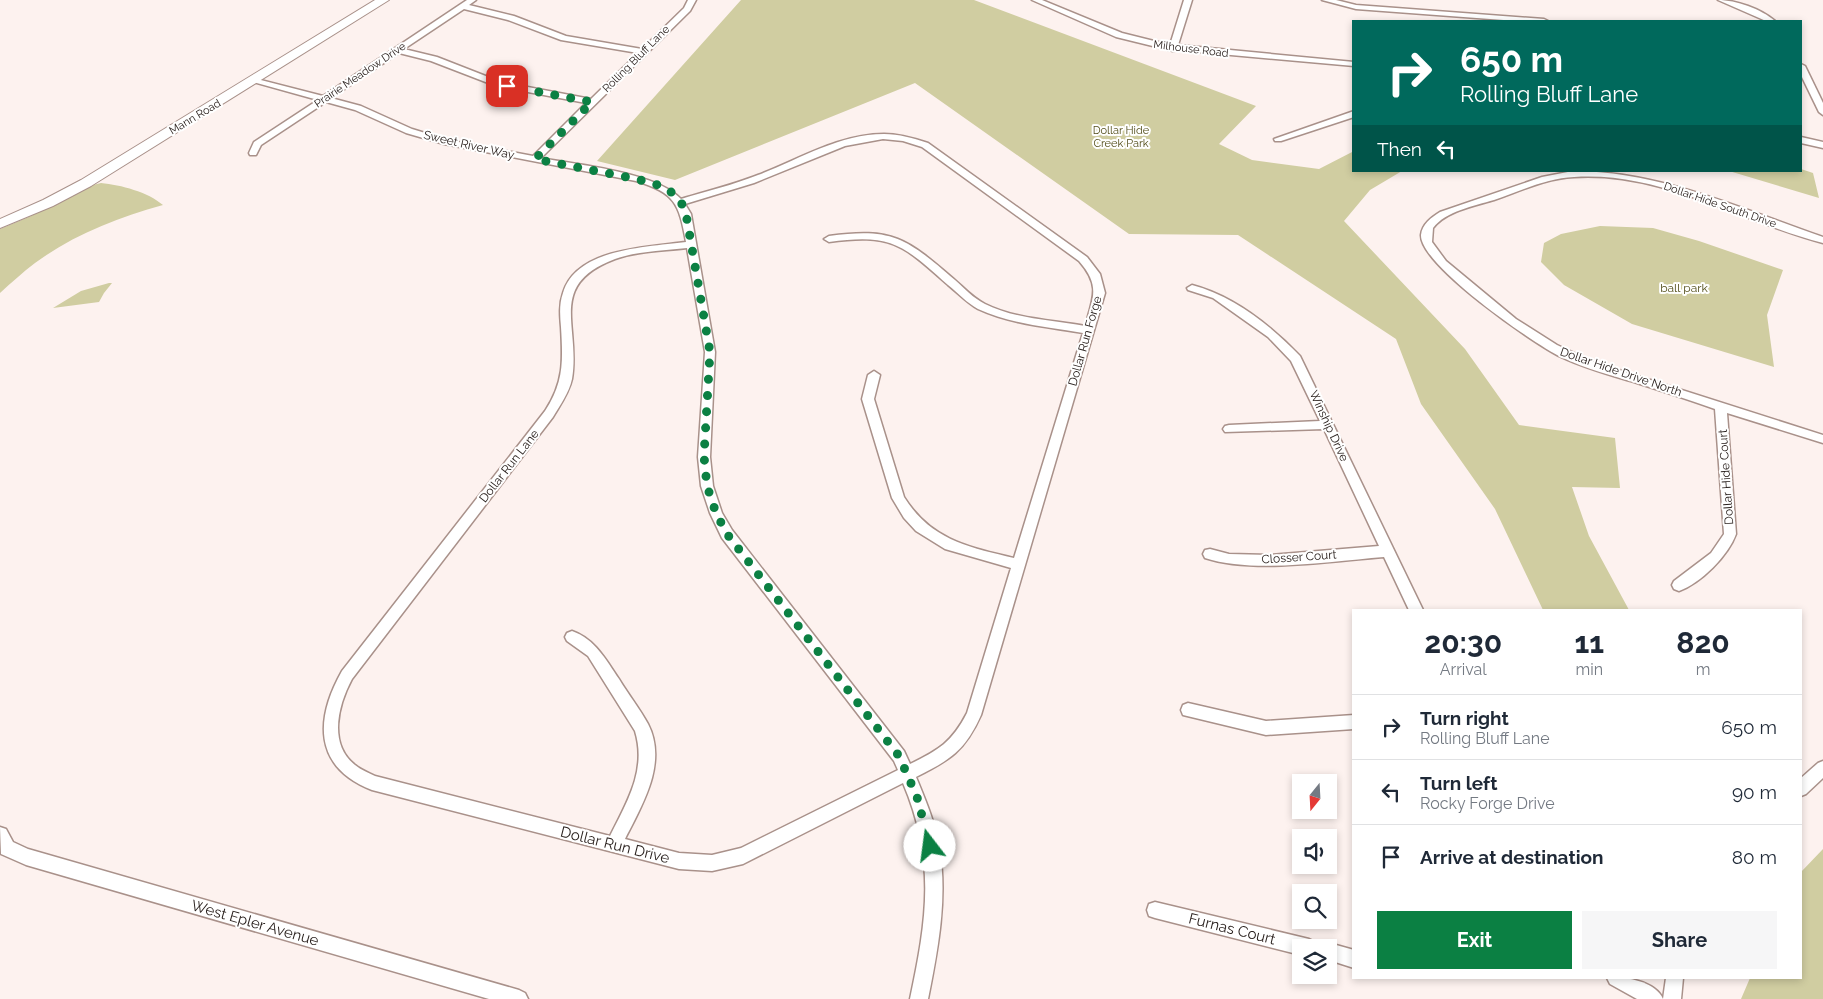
<!DOCTYPE html>
<html lang="en">
<head>
<meta charset="utf-8">
<style>
	:root { --surface:#fff; --page:#f6f6f7; --text:#1f2937; --muted:#747a83; --line:#e0e1e3; --accent:#0b8043 }
	body { margin:0; font-family:Raleway,sans-serif; background:var(--page); color:var(--text); height:100vh; display:flex; flex-direction:column; font-size:19px; white-space:nowrap }
	* { box-sizing:border-box; margin:0 }
	p { font-size:16px; color:var(--muted) }
	.icon { flex:none; width:28px; height:28px; fill:none; stroke:currentColor; stroke-width:2; stroke-linecap:round; stroke-linejoin:round }
	.map { position:relative; flex:1; overflow:hidden }
	.drawer { position:absolute; left:1352px; top:609px; width:450px; height:370px; display:flex; flex-direction:column; background:var(--surface); border-radius:0px; box-shadow:0 2px 8px #0003 }
	.drawer>* { flex:none }
	.top-card { position:absolute; left:1352px; top:20px; width:450px; height:152px; border-radius:0px; box-shadow:0 2px 8px #0003; background:#00695c; color:#fff; overflow:hidden }
	.needle { width:32px; rotate:198deg }
	.fabs { position:absolute; left:1292px; top:774px; display:grid; gap:10px }
	.fabs a { display:grid; place-items:center; width:45px; height:45px; border-radius:0px; background:var(--surface); box-shadow:0 2px 8px #0003; font-size:25px }
	.pin { position:absolute; display:grid; place-items:center; width:42px; height:42px; color:#fff; margin:-21px; border-radius:10px; box-shadow:0 2px 8px #0006 }
	.me { position:absolute; width:55px; margin:-28px; rotate:345deg; stroke-linejoin:round; filter:drop-shadow(0 0 4px #0008) }
	.turn { display:flex; align-items:center; gap:18px; height:105px; padding:0 25px; font-size:22px }
	.turn .icon { width:65px; height:65px; stroke-width:2.5 }
	.turn b { display:block; font-size:35px; line-height:42px }
	.then { display:flex; align-items:center; height:48px; padding:0 25px; background:#0003; gap:10px; font-size:19px }
	.eta { display:flex; justify-content:space-evenly; align-items:center; height:85px; text-align:center }
	.eta b { font-size:30px; font-weight:700; line-height:35px }
	.action { display:flex; gap:10px; margin-top:auto; padding:10px 25px }
	.action a { flex:1; height:58px; border-radius:0px; background:var(--accent); color:#fff; font-size:20px; font-weight:700; line-height:58px; text-align:center }
	.action a+a { background:var(--page); color:var(--text) }
	ul { padding:0; list-style:none }
	li { display:flex; align-items:center; gap:15px; height:65px; padding:0 25px; border-top:1px solid var(--line) }
	li div { flex:1 }
	li b { display:block; font-size:19px }
	li em { font-style:normal }
	.map>svg:first-child { display:block }
	.green { fill:#d0cda1 }
	.lines { fill:none; stroke-linecap:round; stroke-linejoin:round }
	.street-casing { stroke:#a9918a; stroke-width:3 }
	.secondary-casing { stroke:#a9918a; stroke-width:2 }
	.street { fill:#fff; fill-rule:evenodd }
	.secondary { fill:#fff; fill-rule:evenodd }
	.route { stroke:#0b8043; stroke-width:9; stroke-dasharray:0 16.2 }
	.labels { text-anchor:middle; dominant-baseline:central; stroke-width:4; stroke-linejoin:round; paint-order:stroke }
	.far-street-label { font-size:11px; fill:#29201d; stroke:#fff }
	.far-park-label { font-size:11px; fill:#524d19; stroke:#fff }
	.street-label { font-size:12px; fill:#29201d; stroke:#fff }
	.park-label { font-size:12px; fill:#524d19; stroke:#fff }
	.near-street-label { font-size:15px; fill:#29201d; stroke:#fff }
</style>
</head>
<body>
<div class="map">
<svg width="1823" height="999" viewBox="0 0 1823 999">
	<rect width="100%" height="100%" fill="#fdf2ef"/>
	<g class="green">
		<polygon points="741,0 974,0 1256,106 1219,144 1252,160 1319,169 1354,151 1354,171 1402,171 1370,190 1344,221 1465,349 1519,425 1615,438 1620,488 1572,487 1589,536 1629,610 1543,610 1495,509 1421,404 1396,339 1238,235 1129,234 915,83 675,180 597,161"/>
		<polygon points="1801,169 1813,173 1819,198 1729,171 1801,171"/>
		<path d="M101,183C121,185 148,192 163,205C117,218 73,235 35,263C23,272 11,283 0,293V229L31,216L85,187Z"/>
		<polygon points="1600,226 1653,228 1699,241 1783,270 1767,315 1774,367 1632,324 1564,285 1541,262 1544,243 1561,234"/>
		<polygon points="109,283 112,283 104,293 99,302 53,308 81,291"/>
		<polygon points="1823,849 1823,999 1741,999 1750,978 1801,978 1801,872"/>
	</g>
	<g class="lines">
		<defs>
			<g id="street">
				<path d="M467,0H476L469,5L514,16L566,36L642,49L684,8L688,0H696L690,11L541,158C578,165 656,172 681,199C707,191 733,185 758,175C798,160 839,134 884,134C899,134 913,138 928,143L1087,257L1100,274L1105,293L981,715C965,751 950,760 916,777C925,799 935,822 939,846C948,897 938,949 928,999H910C927,919 936,861 903,783L743,864L712,871L679,869L372,790C313,767 315,719 342,671L545,411C564,382 563,361 561,327C560,316 559,304 563,293C576,248 648,247 686,242C679,203 675,193 636,181L444,144L406,133L355,110L326,102L261,145L256,155H250L249,153L254,142L318,100L253,82V78L323,96ZM464,9L508,20L561,40L638,53L591,99L501,82L437,57L404,49ZM399,53L431,61L496,86L586,103L533,156L448,140L412,129L361,106L331,98ZM883,139L903,141L922,147L1079,261C1101,286 1093,298 1085,326C1052,320 1015,319 985,304C973,298 964,288 955,280C907,239 894,227 829,236L824,239L829,242C892,233 903,245 948,285C958,293 967,303 978,309C1010,324 1048,327 1083,333L1014,558C968,547 931,540 904,497L874,399L880,375L874,371L868,375L862,399L892,498L904,518L916,531L945,549L1011,568L967,713C952,742 939,750 910,764L904,751L732,530L722,513L713,486L710,457L715,352L691,214L685,204L754,183L845,146ZM687,248L705,352L698,457L701,486L710,513L722,538L894,761L898,770L741,848L712,855L679,853L625,839C642,805 668,763 648,724C640,709 628,694 619,679C606,660 595,639 572,631L567,633L565,637L567,641L588,656L635,731C647,770 627,802 610,836L375,776C369,773 361,770 355,765C328,744 338,705 352,679L553,417C560,405 569,393 572,379C581,326 546,285 615,259C637,251 663,251 687,248Z"/>
				<polygon points="1032,0 1042,0 1122,33 1170,45 1184,0 1192,0 1178,45 1354,62 1354,66 1176,50 1173,51 1116,37"/>
				<polygon points="1322,0 1336,0 1356,5 1544,19 1548,21 1517,21 1356,9"/>
				<path d="M1718,0C1736,0 1761,9 1775,21H1766Z"/>
				<polygon points="1801,64 1805,66 1823,103 1823,115 1819,112 1801,75"/>
				<polygon points="1354,111 1354,117 1281,141 1275,141 1274,139"/>
				<polygon points="1801,137 1823,142 1823,148 1801,143"/>
				<path d="M1573,171C1660,171 1742,209 1823,237V243C1741,222 1662,171 1574,177C1547,178 1520,191 1494,200C1474,206 1446,211 1433,228L1432,242L1446,261L1516,319L1557,345L1594,362L1823,435V443L1727,413L1736,534C1728,556 1701,583 1679,591L1674,589L1672,585L1674,581L1711,553L1724,534L1715,409C1690,400 1665,392 1640,384C1613,376 1586,369 1561,357C1534,344 1420,265 1421,235C1422,224 1432,217 1440,212L1542,177Z"/>
				<path d="M1192,285C1234,296 1270,325 1300,356L1423,610H1409L1384,557C1332,561 1254,574 1205,558L1203,554L1205,550L1210,549L1229,554L1270,555L1379,546L1324,429L1225,432L1223,429L1225,426L1229,425L1320,421L1291,361L1268,337L1213,298L1188,290L1187,288Z"/>
				<polygon points="1188,703 1266,721 1354,715 1354,729 1266,735 1183,715 1181,710 1183,705"/>
				<polygon points="1823,761 1823,778 1806,794 1801,796 1801,778 1818,763"/>
				<polygon points="0,827 6,829 13,842 28,849 519,990 525,993 528,999 489,999 26,865 1,854"/>
				<polygon points="1155,902 1309,939 1315,942 1317,948 1301,948 1301,955 1155,918 1149,916 1147,910 1149,904"/>
				<polygon points="1329,943 1354,950 1354,968 1329,960 1329,948 1322,948"/>
				<path d="M1607,978C1624,976 1655,981 1663,999H1637L1610,984Z"/>
				<polygon points="1666,978 1683,978 1681,999 1663,999"/>
			</g>
			<polygon id="secondary" points="375,0 389,0 91,186 53,206 0,228 0,219 43,200 81,180"/>
		</defs>
		<use href="#street" class="street-casing"/>
		<use href="#secondary" class="secondary-casing"/>
		<use href="#street" class="street"/>
		<use href="#secondary" class="secondary"/>
	</g>
	<g class="lines">
		<polyline class="route" points="507,86 592,102 535,159 637,179 658,185 671,192 681,202 686,214 710,352 704,456 707,486 716,513 727,534 899,756 917,797 930,846"/>
	</g>
	<g class="labels">
		<g class="far-street-label">
			<text transform="translate(1191 49) rotate(7)">Milhouse Road</text>
			<text transform="translate(636 59) rotate(-45)">Rolling Bluff Lane</text>
			<text transform="translate(360 75) rotate(-34)">Prairie Meadow Drive</text>
			<text transform="translate(195 117) rotate(-31)">Mann Road</text>
			<text transform="translate(1720 205) rotate(19)">Dollar Hide South Drive</text>
		</g>
		<g class="far-park-label">
			<text x="1121" y="130">Dollar Hide<tspan x="1121" dy="13">Creek Park</tspan></text>
		</g>
		<g class="street-label">
			<text transform="translate(469 145) rotate(13)">Sweet River Way</text>
			<text transform="translate(1085 341) rotate(-74)">Dollar Run Forge</text>
			<text transform="translate(1621 372) rotate(19)">Dollar Hide Drive North</text>
			<text transform="translate(1329 426) rotate(65)">Winship Drive</text>
			<text transform="translate(509 466) rotate(-52)">Dollar Run Lane</text>
			<text transform="translate(1726 477) rotate(-94)">Dollar Hide Court</text>
			<text transform="translate(1299 557) rotate(-4)">Closser Court</text>
		</g>
		<g class="park-label">
			<text x="1684" y="288">ball park</text>
		</g>
		<g class="near-street-label">
			<text transform="translate(615 845) rotate(14)">Dollar Run Drive</text>
			<text transform="translate(255 923) rotate(16)">West Epler Avenue</text>
			<text transform="translate(1232 929) rotate(14)">Furnas Court</text>
		</g>
	</g>
</svg>
<div class="fabs">
<a><svg class="needle" viewBox="-14 -14 28 28"><path d="M0-13l5 13h-10z" fill="#e53935"/><path d="M0 13l5-13h-10z" fill="#747a83"/></svg></a>
<a><svg class="icon" aria-label="sound" viewBox="0 0 24 24"><path d="M4 9h4l5-4v14l-5-4H4zM17 9q2 3 0 6"/></svg></a>
<a><svg class="icon" aria-label="search" viewBox="0 0 24 24"><circle cx="10" cy="10" r="6"/><path d="M15 15l6 6"/></svg></a>
<a><svg class="icon" aria-label="layers" viewBox="0 0 24 24"><path d="M12 4l9 5-9 5-9-5zM3 14l9 5 9-5"/></svg></a>
</div>
<div class="pin" style="left:507px;top:86px;background:#d93025"><svg class="icon" aria-label="arrive" viewBox="0 0 24 24"><path d="M6 21V4h12l-3 4 3 4H6"/></svg></div>
<svg class="me" style="left:930px;top:846px" viewBox="-20 -20 40 40"><circle r="19" fill="#fff"/><path d="M0-13L10 11 0 6-10 11z" fill="#0b8043"/></svg>
<div class="top-card">
<div class="turn"><svg class="icon" aria-label="right" viewBox="0 0 24 24"><path d="M7 20v-9h11M14 6l5 5-5 5"/></svg><div><b>650 m</b>Rolling Bluff Lane</div></div>
<div class="then">Then<svg class="icon" aria-label="left" viewBox="0 0 24 24"><path d="M17 20v-9H6M10 6l-5 5 5 5"/></svg></div>
</div>
<section class="drawer">
<div class="eta">
<div><b>20:30</b><p>Arrival</p></div>
<div><b>11</b><p>min</p></div>
<div><b>820</b><p>m</p></div>
</div>
<ul>
<li><svg class="icon" aria-label="right" viewBox="0 0 24 24"><path d="M7 20v-9h11M14 6l5 5-5 5"/></svg><div><b>Turn right</b><p>Rolling Bluff Lane</p></div><em>650 m</em></li>
<li><svg class="icon" aria-label="left" viewBox="0 0 24 24"><path d="M17 20v-9H6M10 6l-5 5 5 5"/></svg><div><b>Turn left</b><p>Rocky Forge Drive</p></div><em>90 m</em></li>
<li><svg class="icon" aria-label="arrive" viewBox="0 0 24 24"><path d="M6 21V4h12l-3 4 3 4H6"/></svg><div><b>Arrive at destination</b></div><em>80 m</em></li>
</ul>
<div class="action"><a>Exit</a><a>Share</a></div>
</section>
</div>
</body>
</html>
